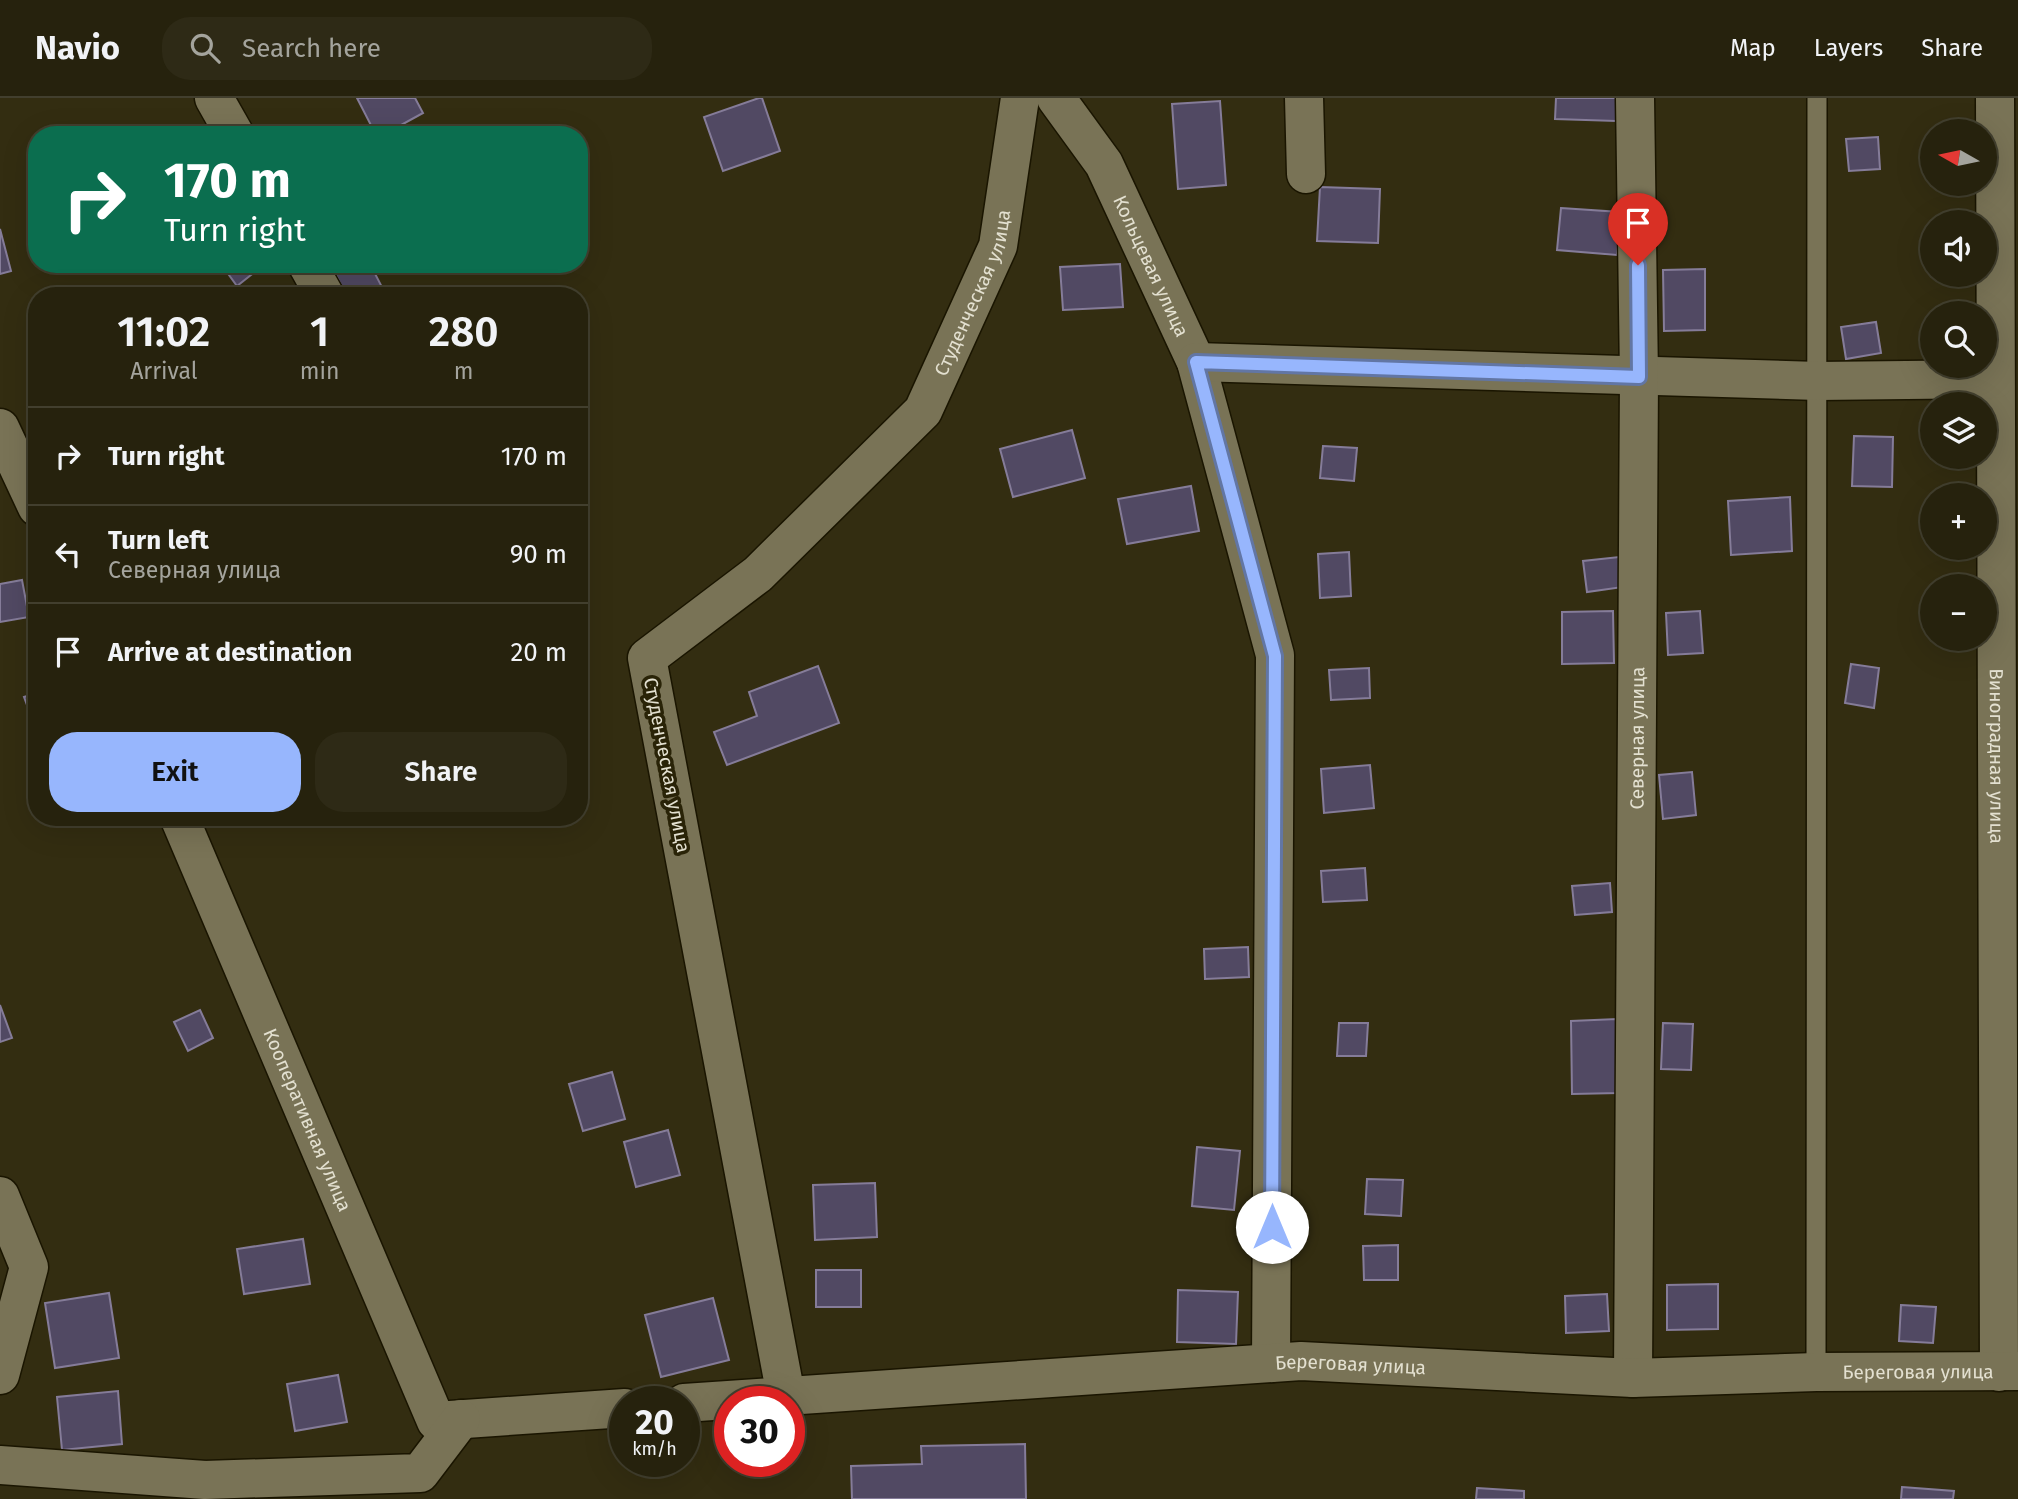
<!DOCTYPE html>
<html lang="en">
<head>
<meta charset="utf-8">
<style>
	:root { --surface:#26220d; --page:#2e2a16; --text:#f1f3f6; --muted:#a4a49d; --line:#423f2e; --accent:#97b6fd }
	body { margin:0; font-family:"Fira Sans",sans-serif; background:var(--page); color:var(--text); height:100vh; display:flex; flex-direction:column; font-size:26px; white-space:nowrap }
	* { box-sizing:border-box; margin:0 }
	p { font-size:23px; color:var(--muted) }
	.icon { flex:none; width:38px; height:38px; fill:none; stroke:currentColor; stroke-width:2; stroke-linecap:round; stroke-linejoin:round }
	.map { position:relative; flex:1; overflow:hidden }
	.side { position:absolute; left:28px; top:189px; width:560px; height:539px; display:flex; flex-direction:column; background:var(--surface); border-radius:28px; box-shadow:0 7px 28px #0002,0 0 0 2px var(--line) }
	.side>* { flex:none }
	.guide { position:absolute; left:28px; top:28px; width:560px; height:147px; border-radius:28px; box-shadow:0 7px 28px #0002,0 0 0 2px var(--line); background:#0b6e4f; color:#fff; overflow:hidden }
	.needle { width:46px; rotate:279deg }
	.fabs { position:absolute; left:1920px; top:21px; display:grid; gap:14px }
	.fabs a { display:grid; place-items:center; width:77px; height:77px; border-radius:50%; background:var(--surface); box-shadow:0 7px 28px #0002,0 0 0 2px var(--line); font-size:35px }
	.speed { position:absolute; left:609px; top:1288px; display:flex; gap:14px; font-size:35px; font-weight:700; text-align:center }
	.speed>* { display:grid; place-content:center; width:91px; height:91px; border-radius:50%; background:var(--surface); box-shadow:0 7px 28px #0002,0 0 0 2px var(--line); line-height:1 }
	.speed small { font-size:18px; font-weight:400 }
	.speed .limit { border:10px solid #d22; background:#fff; color:#111 }
	.pin { position:absolute; display:grid; place-items:center; width:60px; height:60px; color:#fff; margin:-72px -30px; border-radius:50% 50% 50% 0; rotate:-45deg; box-shadow:0 0 7px #0007 }
	.pin .icon { rotate:45deg }
	.me { position:absolute; width:77px; margin:-38px; rotate:0deg; stroke-linejoin:round; filter:drop-shadow(0 0 5px #0008) }
	.turn { display:flex; align-items:center; gap:24px; height:147px; padding:0 21px; font-size:32px }
	.turn .icon { width:91px; height:91px; stroke-width:2.5 }
	.turn b { display:block; font-size:49px; line-height:60px }
	.eta { display:flex; justify-content:space-evenly; align-items:center; height:119px; text-align:center }
	.eta b { font-size:42px; font-weight:600; line-height:49px }
	.button { display:flex; gap:14px; margin-top:auto; padding:14px 21px }
	.button a { flex:1; height:80px; border-radius:28px; background:var(--accent); color:#111; font-size:28px; font-weight:600; line-height:80px; text-align:center }
	.button a+a { background:var(--page); color:var(--text) }
	ul { padding:0; list-style:none }
	li { display:flex; align-items:center; gap:21px; height:98px; padding:0 21px; border-top:2px solid var(--line) }
	li div { flex:1 }
	li b { display:block; font-size:26px }
	li em { font-style:normal }
	header { display:flex; align-items:center; gap:42px; box-sizing:border-box; height:98px; padding:0 35px; background:var(--surface); border-bottom:2px solid var(--line) }
	header strong { font-size:33px }
	nav { display:flex; gap:38px; margin-inline-start:auto; font-size:24px }
	.search { width:490px; height:63px; background:var(--page); display:flex; align-items:center; gap:18px; box-sizing:border-box; padding:0 24px; border-radius:28px; color:var(--muted); font-size:26px }
	.map>svg:first-child { display:block }
	.building { fill:#514963; stroke:#857c99; stroke-width:2 }
	.lines { fill:none; stroke-linecap:round; stroke-linejoin:round }
	.lane-casing { stroke:#1a1500; stroke-width:22 }
	.street-casing { stroke:#1a1500; stroke-width:41 }
	.lane { stroke:#797356; stroke-width:19 }
	.street { stroke:#797356; stroke-width:38 }
	.route-casing { stroke:#6276a4; stroke-width:18 }
	.route { stroke:#97b6fd; stroke-width:12 }
	.labels { text-anchor:middle; dominant-baseline:central; stroke-width:7; stroke-linejoin:round; paint-order:stroke }
	.street-label { font-size:19px; fill:#e3e0d0; stroke:#292307 }
</style>
</head>
<body>
<header>
<strong>Navio</strong>
<div class="search"><svg class="icon" aria-label="search" viewBox="0 0 24 24"><circle cx="10" cy="10" r="6"/><path d="M15 15l6 6"/></svg>Search here</div>
<nav><a>Map</a><a>Layers</a><a>Share</a></nav>
</header>
<div class="map">
<svg width="2018" height="1401" viewBox="0 0 2018 1401">
	<rect width="100%" height="100%" fill="#332d11"/>
	<g class="building">
		<polygon points="357,0 415,0 423,15 383,37 376,37"/>
		<polygon points="759,0 762,0 780,53 723,73 704,19"/>
		<polygon points="1556,0 1617,0 1616,23 1555,21"/>
		<polygon points="1220,3 1226,87 1178,91 1172,6"/>
		<polygon points="1878,39 1880,71 1849,73 1846,41"/>
		<polygon points="1320,89 1380,91 1378,145 1317,143"/>
		<polygon points="1561,110 1620,114 1617,157 1557,152"/>
		<polygon points="0,131 11,173 0,176"/>
		<polygon points="221,166 265,166 237,188"/>
		<polygon points="334,166 370,166 384,193 375,198 347,198 331,168"/>
		<polygon points="1120,166 1123,209 1063,212 1060,169"/>
		<polygon points="1705,171 1705,232 1664,233 1663,172"/>
		<polygon points="1876,224 1881,255 1846,261 1841,229"/>
		<polygon points="1072,332 1085,380 1013,399 1000,351"/>
		<polygon points="1854,338 1893,339 1892,389 1852,388"/>
		<polygon points="1323,348 1357,350 1354,383 1320,380"/>
		<polygon points="1191,388 1199,433 1127,446 1118,401"/>
		<polygon points="1790,399 1792,453 1731,457 1728,403"/>
		<polygon points="1349,454 1351,498 1320,500 1318,456"/>
		<polygon points="1619,459 1623,489 1587,494 1583,463"/>
		<polygon points="22,482 29,519 0,524 0,486"/>
		<polygon points="1613,513 1614,565 1562,566 1562,514"/>
		<polygon points="1700,513 1703,555 1668,557 1666,515"/>
		<polygon points="1851,566 1879,570 1874,610 1845,605"/>
		<polygon points="818,568 839,625 727,667 714,634 757,618 749,594"/>
		<polygon points="1369,570 1370,600 1331,602 1329,572"/>
		<polygon points="37,595 37,634 24,599"/>
		<polygon points="1370,667 1374,710 1324,715 1321,671"/>
		<polygon points="1692,674 1696,717 1663,721 1659,677"/>
		<polygon points="1365,770 1367,802 1323,804 1321,773"/>
		<polygon points="1610,785 1612,814 1575,817 1572,788"/>
		<polygon points="1248,849 1249,879 1205,881 1204,851"/>
		<polygon points="0,907 12,940 0,944"/>
		<polygon points="200,912 213,940 188,953 174,924"/>
		<polygon points="1617,921 1619,995 1572,996 1571,923"/>
		<polygon points="1339,925 1368,925 1366,958 1337,958"/>
		<polygon points="1663,925 1693,926 1691,972 1661,971"/>
		<polygon points="612,974 625,1021 583,1033 569,986"/>
		<polygon points="668,1032 680,1077 636,1089 624,1044"/>
		<polygon points="1197,1049 1240,1053 1234,1112 1192,1108"/>
		<polygon points="1367,1081 1403,1082 1401,1118 1365,1116"/>
		<polygon points="875,1085 877,1139 815,1142 813,1087"/>
		<polygon points="303,1141 310,1186 244,1196 237,1151"/>
		<polygon points="1398,1147 1398,1182 1364,1182 1363,1148"/>
		<rect x="816" y="1172" width="45" height="37"/>
		<polygon points="1718,1186 1718,1231 1667,1232 1667,1187"/>
		<polygon points="1178,1192 1238,1194 1236,1246 1177,1244"/>
		<polygon points="109,1195 119,1260 55,1270 45,1205"/>
		<polygon points="1607,1196 1609,1233 1566,1235 1565,1198"/>
		<polygon points="713,1200 729,1262 661,1279 645,1217"/>
		<polygon points="1901,1207 1936,1209 1933,1245 1899,1243"/>
		<polygon points="338,1277 347,1324 295,1333 287,1286"/>
		<polygon points="118,1293 122,1346 62,1352 57,1299"/>
		<polygon points="1025,1346 1026,1401 852,1401 851,1368 922,1366 921,1348"/>
		<polygon points="1902,1389 1954,1393 1953,1401 1901,1401"/>
		<polygon points="1477,1390 1524,1393 1524,1401 1476,1401"/>
	</g>
	<g class="lines">
		<defs>
			<polyline id="lane" points="1816,1274 1817,0"/>
			<g id="street">
				<polyline points="214,0 235,37"/>
				<path id="s1" d="M1056,0L1104,66L1196,264L1275,557L1271,1265"/>
				<polyline points="1304,0 1306,76"/>
				<path id="s2" d="M1995,0L1999,1274"/>
				<polyline points="307,166 325,198"/>
				<polyline points="1196,264 1818,283 1995,281"/>
				<polyline points="0,330 37,409"/>
				<path id="s3" d="M179,719L436,1323L625,1310"/>
				<polyline points="0,1098 29,1169 0,1277"/>
				<path id="s4" d="M1633,1280L1639,279L1635,0"/>
				<path id="s5" d="M786,1298L647,560L758,476L923,313L998,148L1020,0"/>
				<path id="s6" d="M684,1305L1301,1263L1633,1280L1816,1274L2018,1273"/>
				<polyline points="0,1367 205,1382 420,1375 461,1321"/>
			</g>
		</defs>
		<use href="#lane" class="lane-casing"/>
		<use href="#street" class="street-casing"/>
		<use href="#lane" class="lane"/>
		<use href="#street" class="street"/>
	</g>
	<g class="lines">
		<defs>
			<polyline id="route" points="1272,1129 1275,558 1196,264 1639,279 1638,167"/>
		</defs>
		<use href="#route" class="route-casing"/>
		<use href="#route" class="route"/>
	</g>
	<g class="labels">
		<g class="street-label">
			<text stroke="none"><textPath href="#s1" startOffset="194">Кольцевая улица</textPath></text>
			<text stroke="none"><textPath href="#s5" startOffset="1251">Студенческая улица</textPath></text>
			<text stroke="none"><textPath href="#s4" startOffset="640">Северная улица</textPath></text>
			<text stroke="none"><textPath href="#s2" startOffset="658">Виноградная улица</textPath></text>
			<text transform="translate(667 667) rotate(79)">Студенческая улица</text>
			<text stroke="none"><textPath href="#s3" startOffset="329">Кооперативная улица</textPath></text>
			<text stroke="none"><textPath href="#s6" startOffset="668">Береговая улица</textPath></text>
			<text stroke="none"><textPath href="#s6" startOffset="1236">Береговая улица</textPath></text>
		</g>
	</g>
</svg>
<div class="fabs">
<a><svg class="needle" viewBox="-14 -14 28 28"><path d="M0-13l5 13h-10z" fill="#e53935"/><path d="M0 13l5-13h-10z" fill="#a4a49d"/></svg></a>
<a><svg class="icon" aria-label="sound" viewBox="0 0 24 24"><path d="M4 9h4l5-4v14l-5-4H4zM17 9q2 3 0 6"/></svg></a>
<a><svg class="icon" aria-label="search" viewBox="0 0 24 24"><circle cx="10" cy="10" r="6"/><path d="M15 15l6 6"/></svg></a>
<a><svg class="icon" aria-label="layers" viewBox="0 0 24 24"><path d="M12 4l9 5-9 5-9-5zM3 14l9 5 9-5"/></svg></a>
<a>+</a>
<a>−</a>
</div>
<div class="speed"><div>20<small>km/h</small></div><div class="limit">30</div></div>
<div class="pin" style="left:1638px;top:167px;background:#d93025"><svg class="icon" aria-label="arrive" viewBox="0 0 24 24"><path d="M6 21V4h12l-3 4 3 4H6"/></svg></div>
<svg class="me" style="left:1272px;top:1129px" viewBox="-20 -20 40 40"><circle r="19" fill="#fff"/><path d="M0-13L10 11 0 6-10 11z" fill="#97b6fd"/></svg>
<div class="guide">
<div class="turn"><svg class="icon" aria-label="right" viewBox="0 0 24 24"><path d="M7 20v-9h11M14 6l5 5-5 5"/></svg><div><b>170 m</b>Turn right</div></div>
</div>
<section class="side">
<div class="eta">
<div><b>11:02</b><p>Arrival</p></div>
<div><b>1</b><p>min</p></div>
<div><b>280</b><p>m</p></div>
</div>
<ul>
<li><svg class="icon" aria-label="right" viewBox="0 0 24 24"><path d="M7 20v-9h11M14 6l5 5-5 5"/></svg><div><b>Turn right</b></div><em>170 m</em></li>
<li><svg class="icon" aria-label="left" viewBox="0 0 24 24"><path d="M17 20v-9H6M10 6l-5 5 5 5"/></svg><div><b>Turn left</b><p>Северная улица</p></div><em>90 m</em></li>
<li><svg class="icon" aria-label="arrive" viewBox="0 0 24 24"><path d="M6 21V4h12l-3 4 3 4H6"/></svg><div><b>Arrive at destination</b></div><em>20 m</em></li>
</ul>
<div class="button"><a>Exit</a><a>Share</a></div>
</section>
</div>
</body>
</html>
